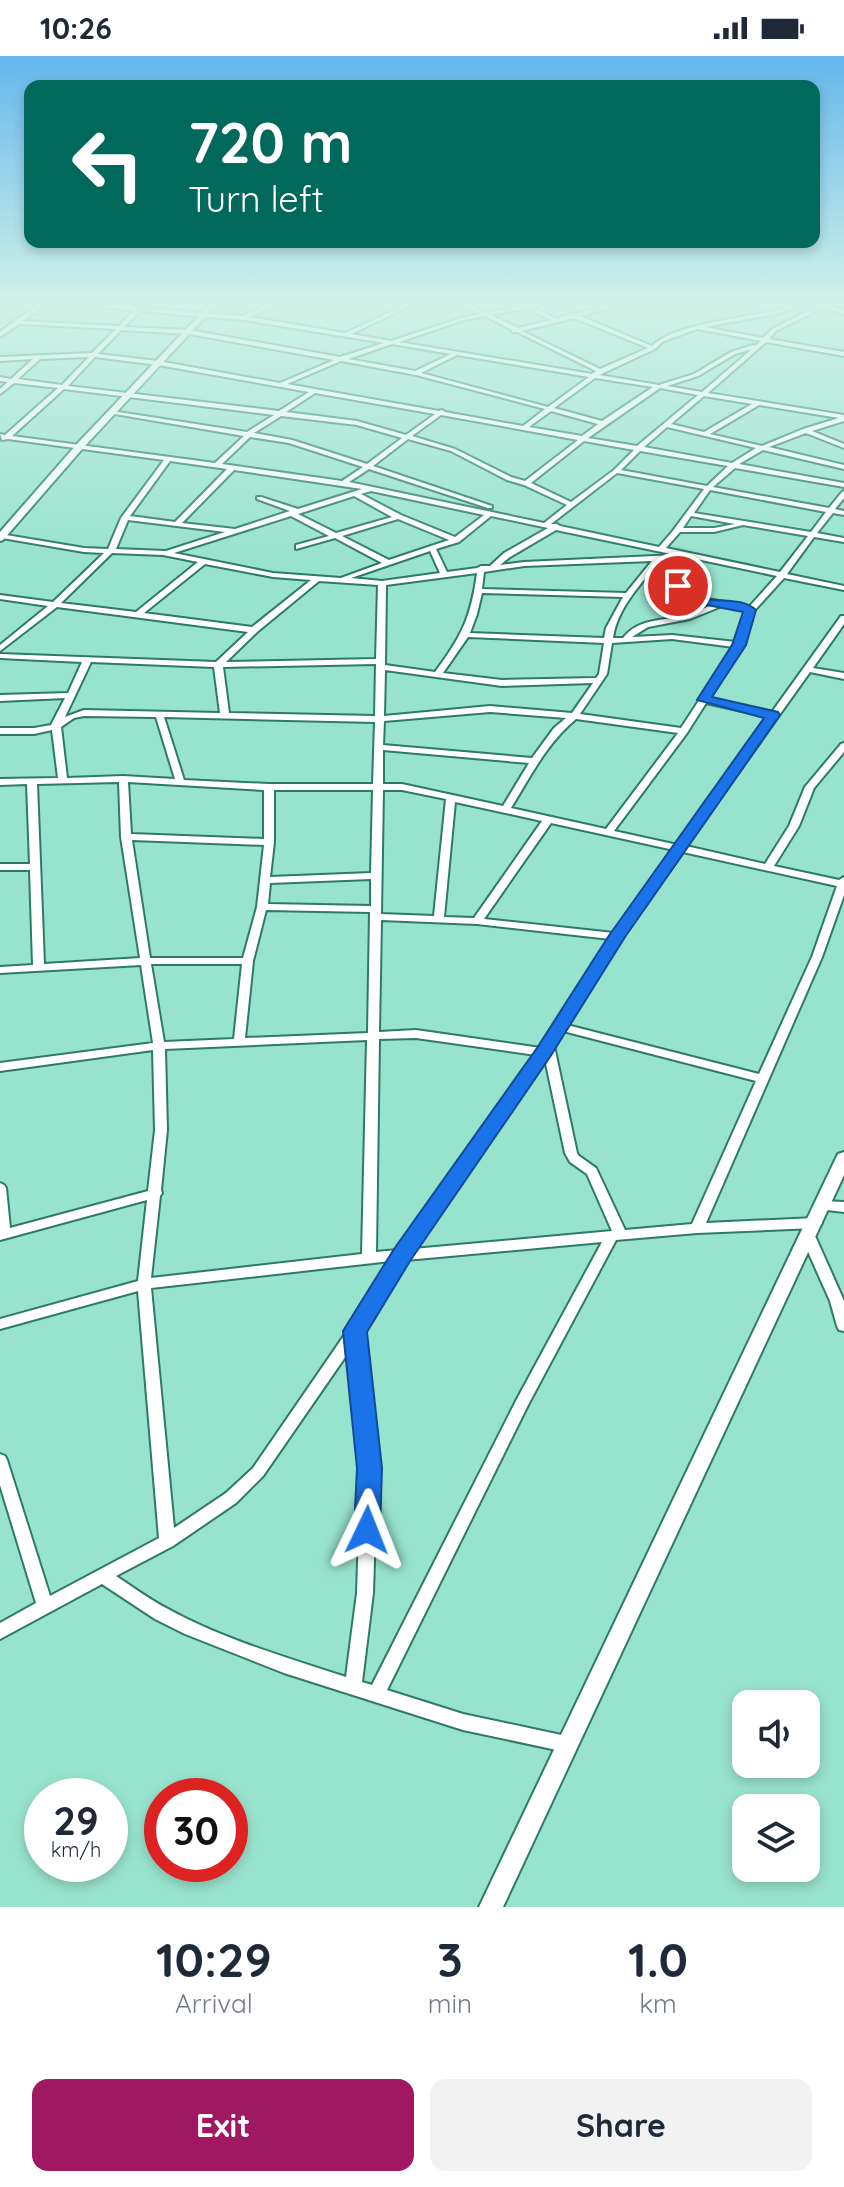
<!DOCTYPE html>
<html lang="en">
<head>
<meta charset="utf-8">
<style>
	:root { --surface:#fff; --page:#f2f2f3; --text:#1f2937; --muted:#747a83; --accent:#a01762 }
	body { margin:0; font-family:Quicksand,sans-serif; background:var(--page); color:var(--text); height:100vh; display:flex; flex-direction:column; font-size:30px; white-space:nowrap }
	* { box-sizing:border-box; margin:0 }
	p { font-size:26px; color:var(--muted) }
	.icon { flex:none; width:44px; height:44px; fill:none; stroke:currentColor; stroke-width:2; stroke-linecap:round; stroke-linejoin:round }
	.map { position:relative; height:1851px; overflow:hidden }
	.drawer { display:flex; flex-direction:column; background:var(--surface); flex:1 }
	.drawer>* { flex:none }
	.top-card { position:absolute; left:24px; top:24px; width:796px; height:168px; border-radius:16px; box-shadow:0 4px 12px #0003; background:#00695c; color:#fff; overflow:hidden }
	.controls { position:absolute; left:732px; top:1634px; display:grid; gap:16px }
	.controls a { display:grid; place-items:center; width:88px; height:88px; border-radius:16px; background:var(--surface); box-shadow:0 4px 12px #0003; font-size:40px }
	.speed { position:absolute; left:24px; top:1722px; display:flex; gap:16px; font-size:40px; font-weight:700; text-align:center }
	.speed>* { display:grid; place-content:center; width:104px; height:104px; border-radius:50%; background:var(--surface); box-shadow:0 4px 12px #0003; line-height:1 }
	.speed small { font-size:20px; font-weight:400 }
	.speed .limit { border:12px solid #d22; background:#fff; color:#111 }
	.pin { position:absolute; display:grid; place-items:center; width:68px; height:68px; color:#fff; margin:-34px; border:4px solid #fff; border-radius:50%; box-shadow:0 2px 8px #0007 }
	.me { position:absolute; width:88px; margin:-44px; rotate:2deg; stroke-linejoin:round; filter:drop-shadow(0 0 6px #0008) }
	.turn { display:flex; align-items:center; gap:28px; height:168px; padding:0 32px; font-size:36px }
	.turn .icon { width:104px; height:104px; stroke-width:2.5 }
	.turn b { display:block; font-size:56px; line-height:68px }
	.eta { display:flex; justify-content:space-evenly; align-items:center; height:136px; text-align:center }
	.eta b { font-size:48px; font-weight:800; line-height:56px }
	.primary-button { display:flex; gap:16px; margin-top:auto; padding:16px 32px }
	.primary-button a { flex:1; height:92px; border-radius:16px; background:var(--accent); color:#fff; font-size:32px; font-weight:800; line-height:92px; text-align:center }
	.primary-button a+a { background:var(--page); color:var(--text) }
	.status { display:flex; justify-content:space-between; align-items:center; height:56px; padding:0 40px; background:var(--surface); direction:ltr }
	.status svg { height:22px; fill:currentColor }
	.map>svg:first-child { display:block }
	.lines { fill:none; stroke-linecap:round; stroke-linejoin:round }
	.street-casing { stroke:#2e7a68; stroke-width:4 }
	.secondary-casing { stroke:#2e7a68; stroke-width:4 }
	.street { fill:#fff; fill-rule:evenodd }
	.secondary { fill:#fff; fill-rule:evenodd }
	.route { fill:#1a73e8; stroke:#114b97; stroke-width:2 }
</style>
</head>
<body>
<div class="status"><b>10:26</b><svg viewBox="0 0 49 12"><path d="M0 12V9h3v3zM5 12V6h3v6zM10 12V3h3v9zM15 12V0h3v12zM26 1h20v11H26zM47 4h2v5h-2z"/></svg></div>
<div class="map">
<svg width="844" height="1851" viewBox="0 0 844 1851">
	<rect width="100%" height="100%" fill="#98e3cd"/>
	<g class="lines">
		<defs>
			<g id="street">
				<path d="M29,244H54L137,251L144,244H149L142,252L243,260L276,244H283L250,261L345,277L399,252L362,244H374L403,250L416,244H423L351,278L391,285L461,262L480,258L454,244H461L486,257L522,250L512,244C519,244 524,248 531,248C542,248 553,244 564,244L533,251L557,263L572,257L575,258L631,244H641L580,260L652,290C675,267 746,262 778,254C790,251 802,244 814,245L780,257L705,271L763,282L772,273L819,249L816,248V246L844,254V258L824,251L776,275L769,283L844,296V300L766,286L708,337L844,359V365L812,375L844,388V392L806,377L769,391L844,409V413L763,394L739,408L844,427V431L735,412L713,431L829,452L842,436L844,435V442L835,453L844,455V459L833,457L817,477L844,482V486L814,481L787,518L844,530V534L784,522L754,555L743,589L709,643L772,656L841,560H844V568L813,612L844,617V623L810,616L686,790L765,808L789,770L805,731L841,688L844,687V696L814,732L799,770L774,810L839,824L844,821V839L822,901L706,1167L815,1162L820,1164L822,1167L820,1170L815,1172L697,1177L616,1184L528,1349L387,1634L463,1658L566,1680L572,1682L575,1688L572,1694L566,1696L463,1674L284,1617L185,1578L155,1563L102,1528L0,1583V1567L36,1547L0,1429V1398L5,1400L7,1404L50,1540L159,1482L138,1235L0,1273V1263L138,1225L147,1144L0,1184V1127L4,1129L6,1132L10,1172L148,1135L155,1074L153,994L0,1015V1007L153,987L141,909L0,917V911L33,909L30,814H0V808H30L27,728L0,729V723L58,722L52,674L34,678H0V672H34L51,669L65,642L0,645V639L68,637L82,606L0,602V598L216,606L248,576L57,551L0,595V589L48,550L0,543V539L53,546L104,497L84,496L2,482H0V478L84,492L108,493L121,462L164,404L8,383L2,384L0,378L5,379L58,332L14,327L0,338V333L8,326L0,325V321L11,323L33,303L0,305V301L92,297L116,273L19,268L0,281V276L41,246ZM48,247L134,254L119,270L23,265ZM527,252L551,264L518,272L491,259ZM140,255L243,264L384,287L340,301L189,274L124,271ZM485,260L512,274V276H517L596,315L592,318L399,286L464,264ZM574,262L648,292L600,313L522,275ZM697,273L761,285L755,290L753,289L731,296L694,318L659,329L599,319L655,293L662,286ZM121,274L189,278L334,304L280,327L158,305L98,298ZM392,288L451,298L415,315L348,303ZM752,293L702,336L667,330L698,320L735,298ZM457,299L589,321L548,351L421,317ZM89,301L62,329L18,323L40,303ZM95,301L158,309L309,336L279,355L68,330ZM341,305L416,319L545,353L523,370L445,356L442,354L439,355L287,328ZM595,322L653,331L602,365L554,352ZM660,332L698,339L637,390L588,382ZM64,333L274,359L247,376L112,355L109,357L244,380L215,407L12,380ZM315,337L435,358L406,379L357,365L286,356ZM704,340L752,348L704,376L671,368ZM759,349L839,362L803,373L762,390L710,378ZM551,355L598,368L582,380L529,371ZM441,359L578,384L525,425L511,421L455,393L412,380ZM281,360L357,369L402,382L367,408L292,384L254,377ZM667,371L756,392L732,407L644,391ZM250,381L289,387L363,411L342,425L222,408ZM408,383L451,395L507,424L524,429L567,449L544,467L349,426L369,413L488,452H492V450L373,410ZM584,385L634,394L614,414L571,446L531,427ZM640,395L728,410L707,430L621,414ZM170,405L227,413L175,466L130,460ZM234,414L362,433L298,453L261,441H257V443L290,455L235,473L182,467ZM617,417L704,433L672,476L659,491L560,470L557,468H551ZM710,434L826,456L811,476L694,457ZM371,435L484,459L455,481L401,459L361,438ZM354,440L392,461L336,477L298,458ZM291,460L329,480L296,489V493L335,482L382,507L341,522L273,517L174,497ZM491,460L548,472L504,497L490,510H481L477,512L447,516L436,493L459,486ZM691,460L735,468L714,472H683ZM398,463L449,484L389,504L342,480ZM128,464L225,476L166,495L116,493ZM743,469L808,480L780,516L666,492L680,476H714ZM556,474L676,499L524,506L500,509L510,501ZM430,495L440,517L382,525L351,522ZM112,497L163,499L198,506L136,556L61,547ZM687,501L777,520L749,551C723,542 701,549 681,528H675V532C686,543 697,546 712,549C702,553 692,557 682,560C660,565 638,563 623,582H613C617,552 642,527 660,504L684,503ZM652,505L626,537L482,533L484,516L524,510ZM205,508L273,521L311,524L252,571L144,557ZM477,517C471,561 462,580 435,616L385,609L386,529ZM319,525L378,529L376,603L226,606L257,576ZM482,537L623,541L606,572L604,582L470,577L477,558ZM722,550L746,555L736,586L672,579L632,581L648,571L690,563ZM468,581L604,587L599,618L596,622L502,624L443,617ZM672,583L734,591L681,672L580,658L607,618L612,587ZM91,606L214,611L220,657L84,654L65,661ZM376,608L375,660L229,657L223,611ZM385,614L502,630L593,627L572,657L490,650L384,660ZM706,647L769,661L678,789L614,775L687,677ZM490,656L566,662L554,672L532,702L383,689L384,665ZM84,660L156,661L175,723L123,720L67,722L61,671L74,662ZM164,661L375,666L373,728H269L184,724ZM576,663L678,677L606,773L511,752C530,721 547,687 576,663ZM383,694L529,707L503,750L402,728H383ZM119,726L121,781L140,902L44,908L37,728ZM128,726L264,734V783L131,778ZM274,734H373L371,817L270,821L274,786ZM383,734H402L446,743L434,860L381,858ZM455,746L542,765L474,862L444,861ZM551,767L674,794L614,877L484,863ZM132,784L264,789L257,851L243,902H150ZM683,796L837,830L812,901L759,1018L567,969L622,882ZM371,823V850L268,848L270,827ZM266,854L370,856L368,977L245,982L253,905ZM381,864L477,868L610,883L541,992L416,974L379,976ZM151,908H242L234,983L164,986ZM563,975L756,1025L692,1168L625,1174L596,1112L579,1100L577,1097L554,990ZM416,982L536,999L398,1194L376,1196L379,983ZM367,984L362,1198L151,1222L160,1140L162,1137L161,1134L167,1074L165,993ZM545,1003L565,1097L570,1106L587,1118L612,1175L413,1193ZM602,1186L517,1343L372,1629L362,1626L373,1537L377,1412L362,1275L406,1204ZM391,1205L350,1271L253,1412L226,1437L174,1472L151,1232ZM350,1294L361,1412L357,1537L346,1621C288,1602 222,1583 168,1553C150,1544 133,1531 116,1520L173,1490L236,1447L263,1420Z"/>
				<polygon points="823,1145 844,1146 844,1156 818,1153 817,1150 818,1147"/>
				<polygon points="809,1177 814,1179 816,1182 844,1245 844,1275 839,1274 837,1270 830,1245 802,1182 804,1179"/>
			</g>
			<g id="secondary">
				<polygon points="214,244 221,244 83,392 3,484 0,485 0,476 77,388"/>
				<polygon points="844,1096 844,1119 503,1851 479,1851 836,1102 838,1098"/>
			</g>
		</defs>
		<use href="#street" class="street-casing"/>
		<use href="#secondary" class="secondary-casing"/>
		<use href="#street" class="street"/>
		<use href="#secondary" class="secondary"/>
	</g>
	<linearGradient id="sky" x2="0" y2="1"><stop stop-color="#64b6ec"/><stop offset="0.49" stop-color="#d1f2e8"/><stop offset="1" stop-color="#d1f2e8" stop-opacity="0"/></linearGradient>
	<rect width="844" height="503" fill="url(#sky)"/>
	<path class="route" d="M678,526C684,529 686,535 692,538C713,550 738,538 756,554L746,589L712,641L778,656L780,659L625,881L550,1001L410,1205L367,1276L382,1412L380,1474L376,1482L367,1486L358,1482L354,1474L357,1412L343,1275L394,1193L537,992L608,881L764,662L697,644L732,589L743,556L682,544L671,530Z"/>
</svg>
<div class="controls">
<a><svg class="icon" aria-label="sound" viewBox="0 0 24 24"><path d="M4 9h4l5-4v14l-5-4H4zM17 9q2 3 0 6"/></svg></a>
<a><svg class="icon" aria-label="layers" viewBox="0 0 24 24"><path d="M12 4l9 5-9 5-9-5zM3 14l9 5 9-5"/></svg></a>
</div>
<div class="speed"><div>29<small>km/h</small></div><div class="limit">30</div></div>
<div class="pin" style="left:678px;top:530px;background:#d93025"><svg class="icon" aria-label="arrive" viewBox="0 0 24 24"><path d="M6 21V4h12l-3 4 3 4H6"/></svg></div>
<svg class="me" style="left:367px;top:1474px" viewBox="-20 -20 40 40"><path d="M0-17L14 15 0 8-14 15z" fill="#1a73e8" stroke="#fff" stroke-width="4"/></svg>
<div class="top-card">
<div class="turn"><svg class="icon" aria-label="left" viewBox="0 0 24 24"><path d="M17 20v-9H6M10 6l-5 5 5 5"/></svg><div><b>720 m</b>Turn left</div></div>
</div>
</div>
<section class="drawer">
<div class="eta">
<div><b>10:29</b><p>Arrival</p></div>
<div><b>3</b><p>min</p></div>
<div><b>1.0</b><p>km</p></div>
</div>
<div class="primary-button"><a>Exit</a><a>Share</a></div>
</section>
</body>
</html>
